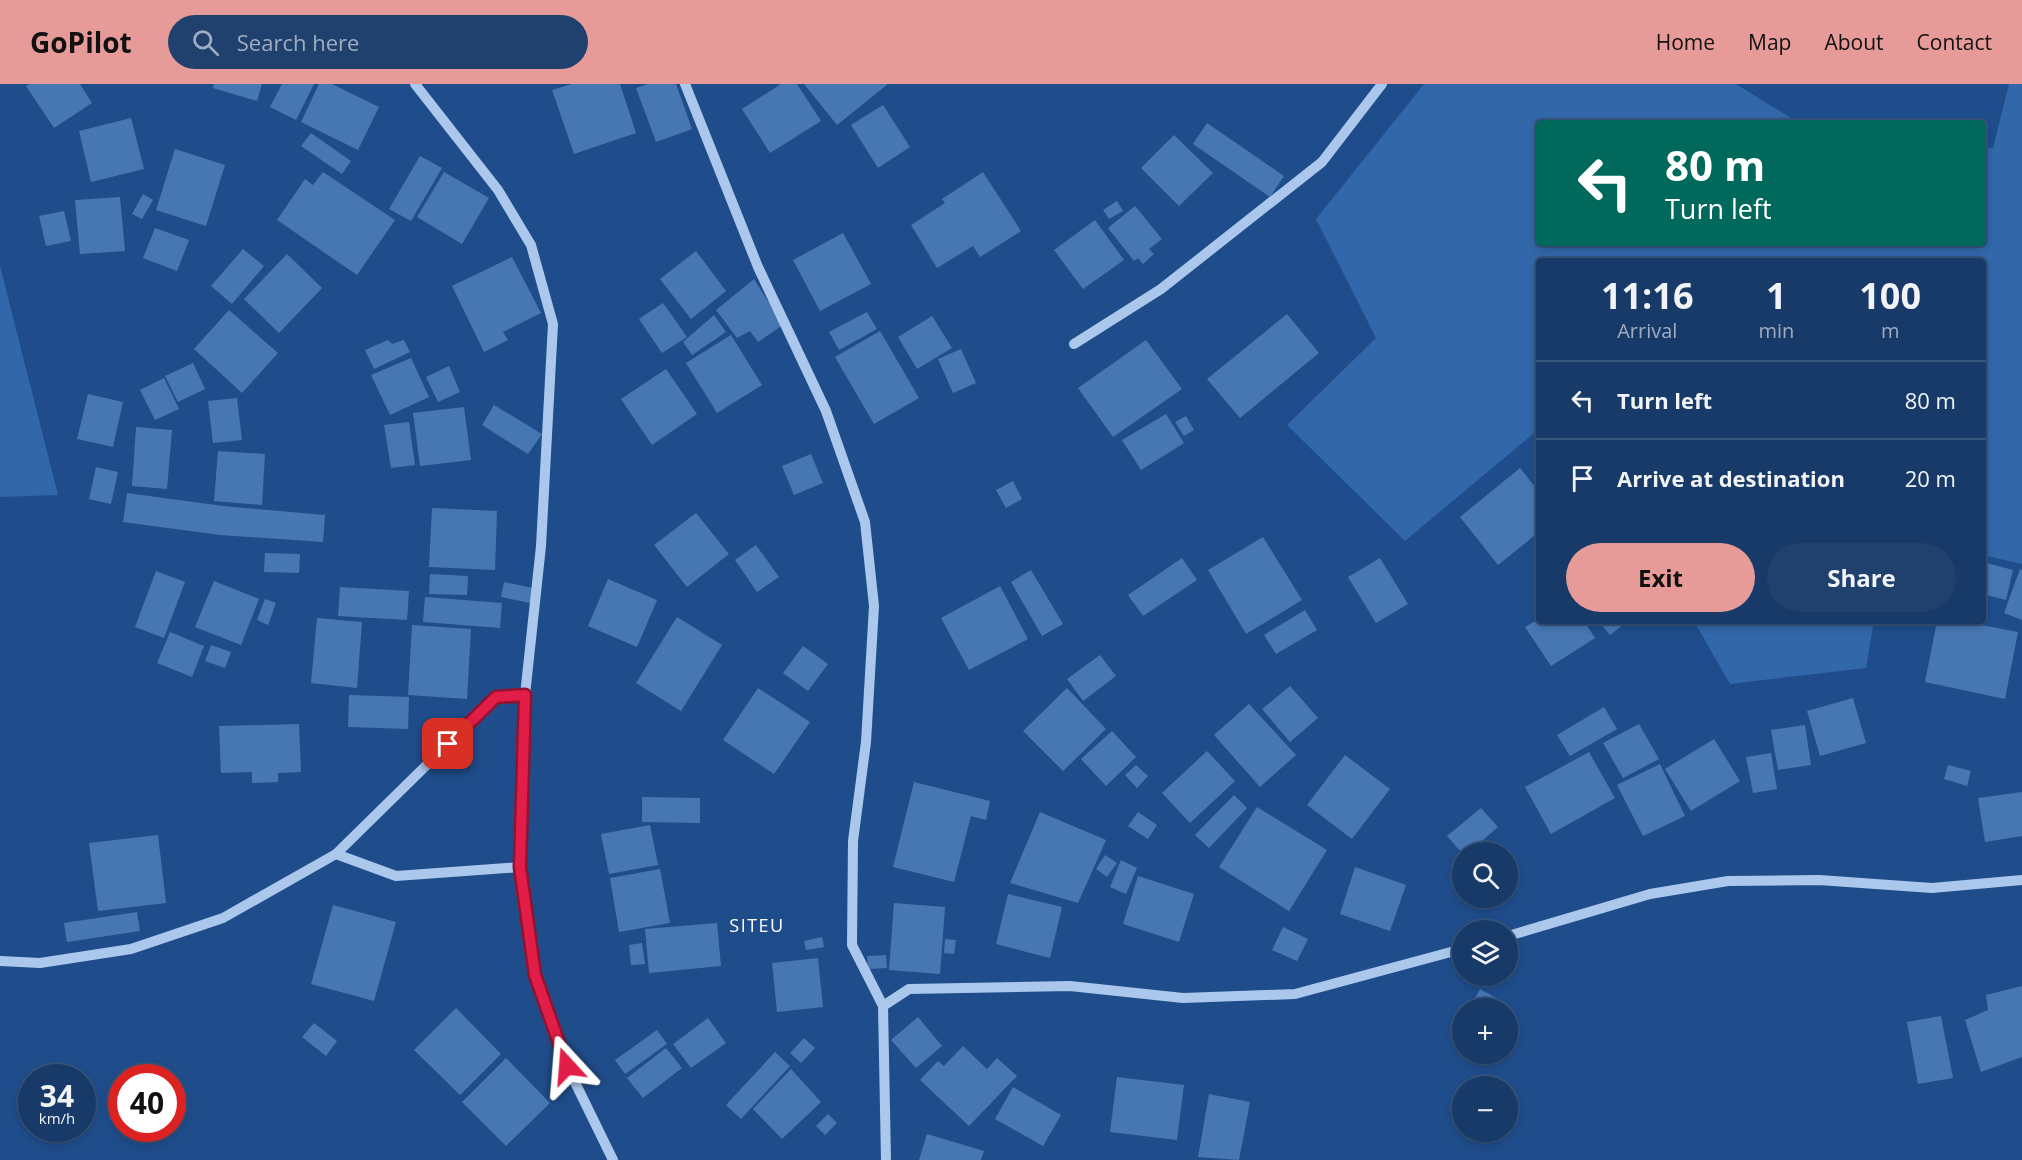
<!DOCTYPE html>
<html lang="en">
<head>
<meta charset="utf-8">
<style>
	:root { --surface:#173a68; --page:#20416e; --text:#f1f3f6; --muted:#9eadc0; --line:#36547c; --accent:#e69b98 }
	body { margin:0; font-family:"Open Sans",sans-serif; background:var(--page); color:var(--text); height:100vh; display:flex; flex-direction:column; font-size:22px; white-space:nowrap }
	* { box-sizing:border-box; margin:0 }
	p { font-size:20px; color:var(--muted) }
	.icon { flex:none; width:33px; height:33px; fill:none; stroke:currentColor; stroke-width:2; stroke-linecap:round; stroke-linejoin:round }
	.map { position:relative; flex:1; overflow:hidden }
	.side { position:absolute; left:1536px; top:174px; width:450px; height:366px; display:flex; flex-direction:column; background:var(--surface); border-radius:6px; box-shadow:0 3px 9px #0003,0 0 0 2px var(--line) }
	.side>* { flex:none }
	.hud { position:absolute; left:1536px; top:36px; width:450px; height:126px; border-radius:6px; box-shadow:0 3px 9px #0003,0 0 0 2px var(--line); background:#00695c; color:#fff; overflow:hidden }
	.controls { position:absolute; left:1452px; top:758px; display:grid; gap:12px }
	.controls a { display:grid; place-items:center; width:66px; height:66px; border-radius:50%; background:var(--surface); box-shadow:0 3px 9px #0003,0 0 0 2px var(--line); font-size:30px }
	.speed { position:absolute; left:18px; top:980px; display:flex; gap:12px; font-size:30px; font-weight:700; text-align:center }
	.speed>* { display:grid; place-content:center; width:78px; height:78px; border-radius:50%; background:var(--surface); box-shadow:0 3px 9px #0003,0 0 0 2px var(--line); line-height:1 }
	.speed small { font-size:15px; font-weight:400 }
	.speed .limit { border:9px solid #d22; background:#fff; color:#111 }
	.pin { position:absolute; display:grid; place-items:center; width:51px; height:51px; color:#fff; margin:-26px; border-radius:12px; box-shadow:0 3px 9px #0006 }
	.me { position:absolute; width:66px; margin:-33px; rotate:341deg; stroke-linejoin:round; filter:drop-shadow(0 0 4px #0008) }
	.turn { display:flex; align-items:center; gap:21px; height:126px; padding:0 30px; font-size:27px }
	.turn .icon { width:78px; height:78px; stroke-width:2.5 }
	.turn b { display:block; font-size:42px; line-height:51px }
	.eta { display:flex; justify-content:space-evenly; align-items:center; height:102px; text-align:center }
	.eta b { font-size:36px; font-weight:700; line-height:42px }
	.action { display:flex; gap:12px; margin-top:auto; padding:12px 30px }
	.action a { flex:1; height:69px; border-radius:36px; background:var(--accent); color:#111; font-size:24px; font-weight:700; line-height:69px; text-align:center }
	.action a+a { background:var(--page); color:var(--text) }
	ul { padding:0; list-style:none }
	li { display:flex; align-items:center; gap:18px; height:78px; padding:0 30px; border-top:2px solid var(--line) }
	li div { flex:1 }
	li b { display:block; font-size:22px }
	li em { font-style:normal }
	header { display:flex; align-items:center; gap:36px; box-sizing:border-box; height:84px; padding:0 30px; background:var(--accent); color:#111 }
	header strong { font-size:28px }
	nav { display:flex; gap:33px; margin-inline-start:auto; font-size:21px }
	.search { width:420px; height:54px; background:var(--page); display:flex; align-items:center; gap:15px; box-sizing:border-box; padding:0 21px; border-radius:33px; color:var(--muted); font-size:22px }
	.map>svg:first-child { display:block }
	.green { fill:#3267a9 }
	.building { fill:#4777b3 }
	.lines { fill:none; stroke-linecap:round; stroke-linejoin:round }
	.minor { stroke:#abc8ec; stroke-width:10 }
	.route-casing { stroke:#92132f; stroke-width:15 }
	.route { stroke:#e11d48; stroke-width:10 }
	.labels { text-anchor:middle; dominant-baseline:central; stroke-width:5; stroke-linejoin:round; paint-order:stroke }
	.neighbourhood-label { font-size:18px; letter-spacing:1.5px; fill:#fff; stroke:#1f4d8b }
</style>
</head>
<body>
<header>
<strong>GoPilot</strong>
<div class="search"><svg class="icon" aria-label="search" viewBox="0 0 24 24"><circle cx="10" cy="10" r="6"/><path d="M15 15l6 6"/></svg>Search here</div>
<nav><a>Home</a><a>Map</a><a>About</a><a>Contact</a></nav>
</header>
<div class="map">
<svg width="2022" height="1076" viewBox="0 0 2022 1076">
	<rect width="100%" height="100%" fill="#1f4d8b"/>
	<g class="green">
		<polygon points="1424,0 1736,0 1799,39 1539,39 1539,159 1983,159 1983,65 1993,64 2009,0 2022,0 2022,480 1983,471 1983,177 1539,177 1539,345 1405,457 1287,341 1376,254 1316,135"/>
		<polygon points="0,182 58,411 0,413"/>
		<polygon points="1694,537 1874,537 1866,584 1730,600"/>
	</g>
	<g class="building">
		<polygon points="29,0 80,0 92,19 54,44 26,2"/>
		<polygon points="214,0 262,0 257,17 213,4"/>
		<polygon points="282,0 314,0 296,36 270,23"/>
		<polygon points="319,0 332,0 379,23 358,66 301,38"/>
		<polygon points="572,0 620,0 636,49 574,70 552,6"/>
		<polygon points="648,0 676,0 692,45 656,58 636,4"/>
		<polygon points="781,0 797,0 821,37 770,69 742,25"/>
		<polygon points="804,0 888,0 837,41"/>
		<polygon points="883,21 910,63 878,84 851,41"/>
		<polygon points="131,34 144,85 91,98 79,47"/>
		<polygon points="1207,39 1284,92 1270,113 1193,60"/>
		<polygon points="311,49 351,77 342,90 301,62"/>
		<polygon points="1174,51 1213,89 1179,122 1141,84"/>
		<polygon points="175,65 225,81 206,142 156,126"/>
		<polygon points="420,72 442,84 411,137 389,125"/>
		<polygon points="323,88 395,136 357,191 277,136 305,95 313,101"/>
		<polygon points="444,88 489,114 462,160 417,133"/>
		<polygon points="983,88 1021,147 980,173 973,162 937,184 911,141 945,119 942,115"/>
		<polygon points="143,110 153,116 142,135 132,130"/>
		<polygon points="120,113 125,167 80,170 75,116"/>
		<polygon points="1117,117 1123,127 1109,135 1103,126"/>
		<polygon points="1135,122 1162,155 1149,165 1154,170 1143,180 1138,174 1134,177 1108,144"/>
		<polygon points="64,127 71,157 46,162 39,132"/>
		<polygon points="1095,136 1124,176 1083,205 1054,166"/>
		<polygon points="155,144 189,156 177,187 143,174"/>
		<polygon points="843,149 871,200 820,227 793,176"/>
		<polygon points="243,165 264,182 232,220 211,202"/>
		<polygon points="696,167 726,207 691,235 660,195"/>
		<polygon points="287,170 322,204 279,249 244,215"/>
		<polygon points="512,173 541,229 503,248 508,256 484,268 452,202"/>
		<polygon points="754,195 783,241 758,258 750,247 737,254 716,226"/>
		<polygon points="663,219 687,253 662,269 639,235"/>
		<polygon points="229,226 278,269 242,309 194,265"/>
		<polygon points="867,228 877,245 839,266 829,248"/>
		<polygon points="1287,230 1319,269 1240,334 1207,295"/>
		<polygon points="714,231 726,248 692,271 683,258"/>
		<polygon points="932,232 952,264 917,285 898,253"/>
		<polygon points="880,247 919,314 874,340 835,273"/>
		<polygon points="731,251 762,301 717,329 686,279"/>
		<polygon points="388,256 392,260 404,256 410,268 374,285 365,266"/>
		<polygon points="1146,256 1182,305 1113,353 1078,304"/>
		<polygon points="961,265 976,299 953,309 938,275"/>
		<polygon points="411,274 429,313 390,331 371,291"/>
		<polygon points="193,279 205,305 178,318 165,292"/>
		<polygon points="449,282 460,308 438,318 426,293"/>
		<polygon points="666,285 697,330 652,361 621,315"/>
		<polygon points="164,294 179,325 155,336 140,306"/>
		<polygon points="88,310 123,318 113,363 77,355"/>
		<polygon points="237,314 242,356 213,359 208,317"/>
		<polygon points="494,321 542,350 528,370 482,341"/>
		<polygon points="464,323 471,376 420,382 413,329"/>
		<polygon points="1166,330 1184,359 1141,386 1122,356"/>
		<polygon points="1186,332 1194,346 1184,352 1175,338"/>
		<polygon points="409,338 415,381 391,384 384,341"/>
		<polygon points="136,343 172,346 167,405 132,402"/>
		<polygon points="218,367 265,370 262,421 214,417"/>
		<polygon points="811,370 823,399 794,411 782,382"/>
		<polygon points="96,383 118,388 111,420 89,415"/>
		<polygon points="1520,384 1539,408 1539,448 1498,481 1460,433"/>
		<polygon points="1013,397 1022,415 1006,424 996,406"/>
		<polygon points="127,409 223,422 325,431 323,458 220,451 123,438"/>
		<polygon points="432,424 497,427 495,486 429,483"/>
		<polygon points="696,429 729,470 687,503 654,461"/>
		<polygon points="1263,453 1302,516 1246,550 1208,486"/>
		<polygon points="756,461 779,493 757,508 735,476"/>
		<polygon points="265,469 300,470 299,489 264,488"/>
		<polygon points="1182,474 1197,496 1143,532 1128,511"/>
		<polygon points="1380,474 1408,520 1376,539 1348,493"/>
		<polygon points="1983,478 2013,486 2006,516 1983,510"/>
		<polygon points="2020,485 2022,486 2022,536 2004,529"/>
		<polygon points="1031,486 1063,540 1042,552 1011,498"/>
		<polygon points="156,487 185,498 164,554 135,543"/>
		<polygon points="430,490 468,492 467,511 429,510"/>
		<polygon points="608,495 657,516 637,563 588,542"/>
		<polygon points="214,497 259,515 241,561 195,543"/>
		<polygon points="504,498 533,504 530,519 501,513"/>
		<polygon points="1000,502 1028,555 969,586 941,534"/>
		<polygon points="340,503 409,507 407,536 338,532"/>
		<polygon points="425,513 502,519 500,544 423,538"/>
		<polygon points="265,515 276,519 268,541 257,536"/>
		<polygon points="1305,526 1317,546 1276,570 1264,551"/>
		<polygon points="677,533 722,561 681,627 636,599"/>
		<polygon points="317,534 362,538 357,604 311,599"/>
		<polygon points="1539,535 1539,537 1584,537 1595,554 1551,582 1525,543"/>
		<polygon points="1598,537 1628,537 1610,551"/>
		<polygon points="1937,537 1961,537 2018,548 2005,615 1925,598"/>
		<polygon points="412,541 471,545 467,615 408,611"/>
		<polygon points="170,548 204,562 192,593 157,579"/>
		<polygon points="211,561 231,568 225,584 205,577"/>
		<polygon points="803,562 828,580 808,607 783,589"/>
		<polygon points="1100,571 1116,592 1083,617 1067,595"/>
		<polygon points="1290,602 1318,634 1290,658 1262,625"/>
		<polygon points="758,604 810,638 774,690 723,656"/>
		<polygon points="1067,604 1106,645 1063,687 1023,647"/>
		<polygon points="349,611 409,613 408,645 348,643"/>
		<polygon points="1853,614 1866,659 1820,672 1807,627"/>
		<polygon points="1249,620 1296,671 1260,703 1214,651"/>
		<polygon points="1604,623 1617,645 1570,672 1557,651"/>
		<polygon points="299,640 301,688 278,689 278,698 252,699 252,688 221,689 219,642"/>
		<polygon points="1639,640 1659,675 1623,694 1603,659"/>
		<polygon points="1805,641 1811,681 1778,686 1771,646"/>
		<polygon points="1112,647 1136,673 1106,702 1081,675"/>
		<polygon points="1714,655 1740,697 1691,727 1665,685"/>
		<polygon points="1207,667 1235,697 1190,739 1162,709"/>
		<polygon points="1589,668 1615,714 1551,750 1525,703"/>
		<polygon points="1771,669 1777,705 1753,709 1746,673"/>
		<polygon points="1345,671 1390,705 1352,755 1307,721"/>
		<polygon points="1660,680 1685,732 1643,752 1617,701"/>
		<polygon points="1136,681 1148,692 1137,704 1125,691"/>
		<polygon points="1948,681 1971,687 1967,702 1944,695"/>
		<polygon points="914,698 990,717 986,736 971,732 954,798 893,783"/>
		<polygon points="2022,708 2022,752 1985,758 1978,714"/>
		<polygon points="1234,711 1247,724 1209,764 1195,751"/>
		<polygon points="642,713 700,714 700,739 642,738"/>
		<polygon points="1257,723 1327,766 1289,827 1219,783"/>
		<polygon points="1481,724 1498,743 1469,768 1461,768 1447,752"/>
		<polygon points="1040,728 1106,756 1078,819 1010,799"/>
		<polygon points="1138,728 1157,741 1148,755 1128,742"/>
		<polygon points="650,741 658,781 609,790 601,750"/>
		<polygon points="158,751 166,819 98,827 89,759"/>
		<polygon points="1105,771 1117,779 1107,793 1096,785"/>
		<polygon points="1121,776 1137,784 1126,810 1110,803"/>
		<polygon points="1355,783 1406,801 1390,847 1340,830"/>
		<polygon points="660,785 670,839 619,848 610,794"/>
		<polygon points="1138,792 1194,810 1179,858 1123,840"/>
		<polygon points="1008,810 1062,823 1050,874 996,860"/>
		<polygon points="894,819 945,823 940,890 889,886"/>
		<polygon points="333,821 396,838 374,917 311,900"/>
		<polygon points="137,828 140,847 67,858 64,839"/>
		<polygon points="717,839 721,882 649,889 645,845"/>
		<polygon points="1283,843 1308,855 1297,877 1272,866"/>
		<polygon points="822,853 824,863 806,866 804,857"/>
		<polygon points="945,855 956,856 954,870 944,869"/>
		<polygon points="642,859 645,880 631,881 629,861"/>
		<polygon points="886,871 887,884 868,885 867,872"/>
		<polygon points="818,874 823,923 777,928 772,879"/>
		<polygon points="2022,902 2022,973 1981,988 1965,936 1988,926 1986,911"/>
		<polygon points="1480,905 1507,920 1504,924 1470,924"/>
		<polygon points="456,924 501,970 460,1011 414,966"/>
		<polygon points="1941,932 1953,994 1918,1000 1907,938"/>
		<polygon points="918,933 942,962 916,984 891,956"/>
		<polygon points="708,934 726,959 691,984 673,960"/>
		<polygon points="314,939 337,957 326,972 302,953"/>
		<polygon points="657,946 667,960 625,990 615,976"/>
		<polygon points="804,954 815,964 801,979 790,969"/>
		<polygon points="963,962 987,985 997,974 1017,992 969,1042 920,996 938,977 944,982"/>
		<polygon points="666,964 682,984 643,1014 627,994"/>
		<polygon points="775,968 790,982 741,1035 726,1021"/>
		<polygon points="506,974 550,1019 506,1062 462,1018"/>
		<polygon points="791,985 821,1018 782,1055 753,1025"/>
		<polygon points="1117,993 1184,1001 1177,1056 1110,1048"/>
		<polygon points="1013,1003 1061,1031 1043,1062 995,1035"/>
		<polygon points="1209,1010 1250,1018 1239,1076 1198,1073"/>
		<polygon points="828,1030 837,1039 825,1051 816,1042"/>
		<polygon points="927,1050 984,1067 981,1076 919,1076"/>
	</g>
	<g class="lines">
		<g class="minor">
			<polyline points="415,0 498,106 531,161 553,240 541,462 525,611 521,783 535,891 567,982 613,1076"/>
			<polyline points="685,0 758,183 826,327 865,438 874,522 866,658 853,757 852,861 883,922"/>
			<polyline points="1074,260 1161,205 1322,78 1382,0"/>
			<polyline points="336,770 496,613 525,611"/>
			<polyline points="1508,852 1650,810 1728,797 1819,796 1932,804 2022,796"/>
			<polyline points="0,877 40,879 131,865 223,834 336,770 396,792 521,783"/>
			<polyline points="886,1076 883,922 909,905 1070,902 1183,914 1295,910 1462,865"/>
		</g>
	</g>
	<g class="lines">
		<defs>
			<polyline id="route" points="448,660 496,613 525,611 520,783 535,891 567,982"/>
		</defs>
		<use href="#route" class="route-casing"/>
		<use href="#route" class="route"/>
	</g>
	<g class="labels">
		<g class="neighbourhood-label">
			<text x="757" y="841">SITEU</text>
		</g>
	</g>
</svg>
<div class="controls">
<a><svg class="icon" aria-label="search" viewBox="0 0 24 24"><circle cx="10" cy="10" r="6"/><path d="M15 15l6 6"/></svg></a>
<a><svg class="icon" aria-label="layers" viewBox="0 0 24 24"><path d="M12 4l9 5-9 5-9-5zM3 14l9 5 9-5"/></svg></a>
<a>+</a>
<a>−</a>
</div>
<div class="speed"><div>34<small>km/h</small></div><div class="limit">40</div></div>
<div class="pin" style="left:448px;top:660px;background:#d93025"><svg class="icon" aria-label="arrive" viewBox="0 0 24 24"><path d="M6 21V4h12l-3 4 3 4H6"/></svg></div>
<svg class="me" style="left:567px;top:982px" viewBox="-20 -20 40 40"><path d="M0-17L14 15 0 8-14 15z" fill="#e11d48" stroke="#fff" stroke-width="4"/></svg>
<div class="hud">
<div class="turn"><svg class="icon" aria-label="left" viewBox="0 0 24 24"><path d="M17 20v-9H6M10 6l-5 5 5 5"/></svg><div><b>80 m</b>Turn left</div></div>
</div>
<section class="side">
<div class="eta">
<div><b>11:16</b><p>Arrival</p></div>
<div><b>1</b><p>min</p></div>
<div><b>100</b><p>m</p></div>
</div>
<ul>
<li><svg class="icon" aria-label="left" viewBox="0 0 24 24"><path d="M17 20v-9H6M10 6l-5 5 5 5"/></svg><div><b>Turn left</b></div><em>80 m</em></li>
<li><svg class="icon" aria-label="arrive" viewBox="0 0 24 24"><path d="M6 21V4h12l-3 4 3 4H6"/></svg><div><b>Arrive at destination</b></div><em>20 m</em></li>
</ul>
<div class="action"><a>Exit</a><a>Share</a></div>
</section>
</div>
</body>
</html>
